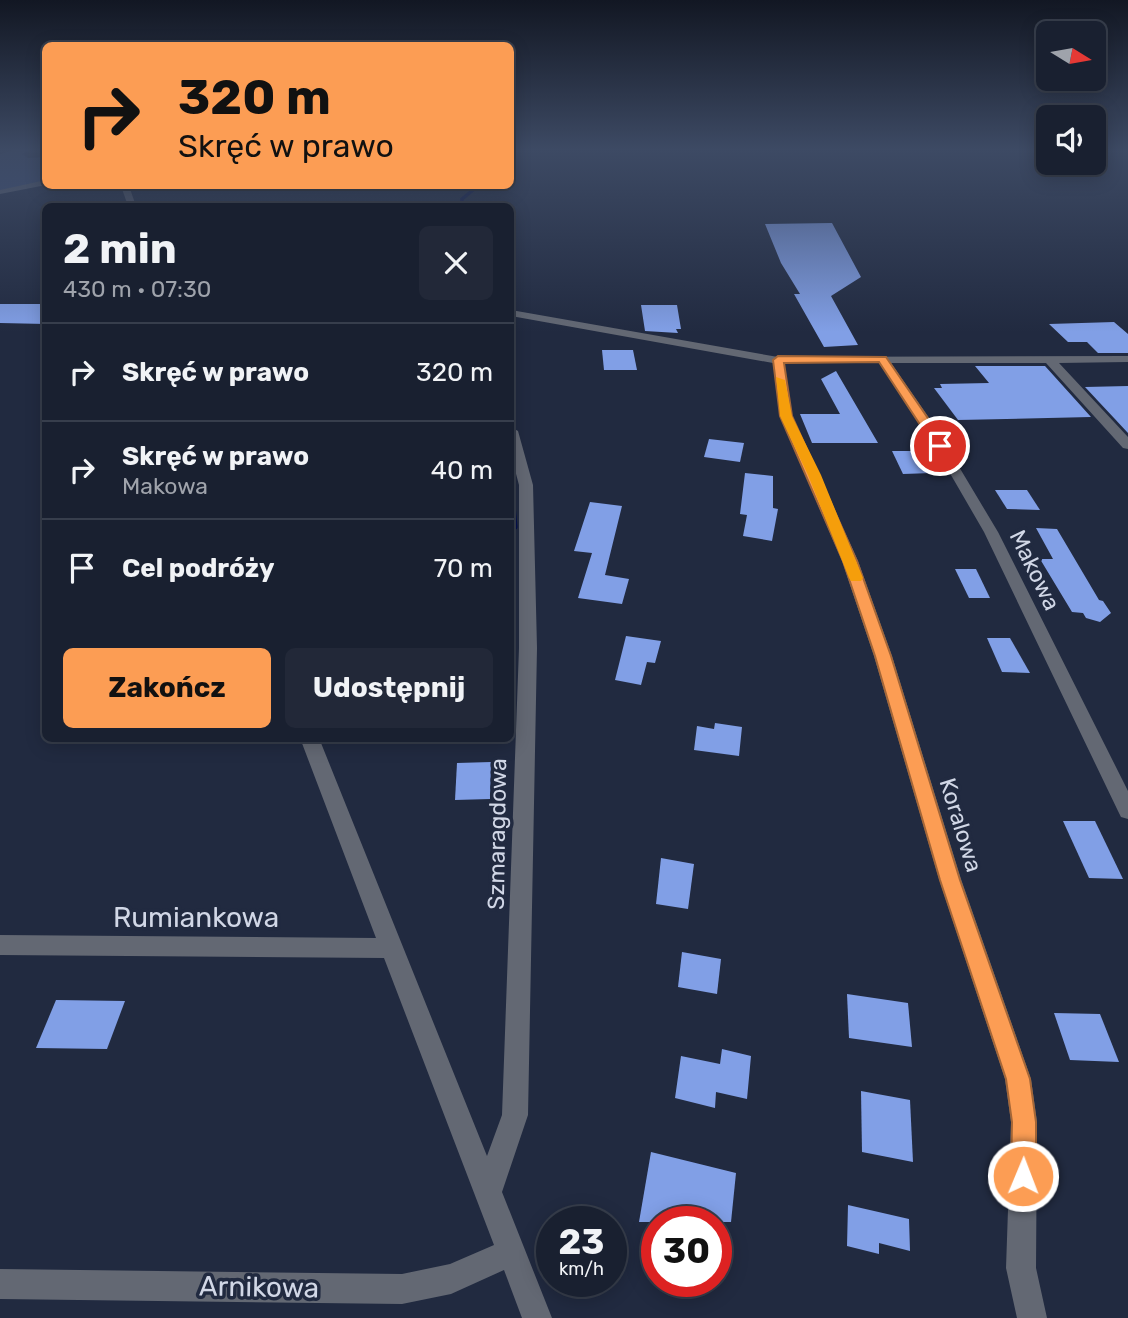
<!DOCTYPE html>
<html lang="pl">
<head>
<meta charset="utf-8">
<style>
	:root { --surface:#192030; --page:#222838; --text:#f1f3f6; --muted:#9fa3ab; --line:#373e4c; --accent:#fc9d54 }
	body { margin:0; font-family:Rubik,sans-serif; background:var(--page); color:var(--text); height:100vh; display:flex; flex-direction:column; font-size:26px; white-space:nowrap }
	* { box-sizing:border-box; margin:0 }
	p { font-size:23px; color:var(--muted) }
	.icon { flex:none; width:38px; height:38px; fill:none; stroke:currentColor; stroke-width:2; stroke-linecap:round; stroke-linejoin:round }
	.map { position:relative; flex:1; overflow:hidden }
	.sheet { position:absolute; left:42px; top:203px; width:472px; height:539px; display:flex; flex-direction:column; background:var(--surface); border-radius:10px; box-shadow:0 4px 18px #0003,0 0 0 2px var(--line) }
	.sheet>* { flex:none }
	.banner { position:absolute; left:42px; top:42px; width:472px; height:147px; border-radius:10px; box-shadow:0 4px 18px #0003,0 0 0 2px var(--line); background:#fc9d54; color:#111; overflow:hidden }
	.needle { width:46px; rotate:101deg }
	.controls { position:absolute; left:1036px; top:21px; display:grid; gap:14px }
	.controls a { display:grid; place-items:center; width:70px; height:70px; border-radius:10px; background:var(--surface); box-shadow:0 4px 18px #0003,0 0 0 2px var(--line); font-size:35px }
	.speed { position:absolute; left:536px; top:1206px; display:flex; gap:14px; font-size:35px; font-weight:700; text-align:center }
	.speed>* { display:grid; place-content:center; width:91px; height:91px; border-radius:50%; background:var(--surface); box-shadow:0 4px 18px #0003,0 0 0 2px var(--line); line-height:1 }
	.speed small { font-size:18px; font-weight:400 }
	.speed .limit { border:10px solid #d22; background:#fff; color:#111 }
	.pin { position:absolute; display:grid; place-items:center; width:60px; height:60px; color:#fff; margin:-30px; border:4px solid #fff; border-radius:50%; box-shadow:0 2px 7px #0007 }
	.me { position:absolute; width:77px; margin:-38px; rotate:1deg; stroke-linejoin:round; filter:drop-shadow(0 0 5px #0008) }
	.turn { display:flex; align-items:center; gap:24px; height:147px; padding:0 21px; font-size:32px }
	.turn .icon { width:91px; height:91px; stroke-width:2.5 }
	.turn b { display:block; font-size:49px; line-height:60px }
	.round { display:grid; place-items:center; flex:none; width:74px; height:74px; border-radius:10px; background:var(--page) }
	.overview { display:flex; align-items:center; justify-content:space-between; height:119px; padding:0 21px }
	h1 { font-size:42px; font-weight:700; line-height:52px }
	.action { display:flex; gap:14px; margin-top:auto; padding:14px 21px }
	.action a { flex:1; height:80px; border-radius:10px; background:var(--accent); color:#111; font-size:28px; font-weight:700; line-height:80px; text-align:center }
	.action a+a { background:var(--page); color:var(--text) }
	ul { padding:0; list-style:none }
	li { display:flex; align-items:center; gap:21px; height:98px; padding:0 21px; border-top:2px solid var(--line) }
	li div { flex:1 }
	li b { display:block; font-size:26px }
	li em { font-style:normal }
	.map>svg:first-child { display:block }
	.green { fill:#3e517d }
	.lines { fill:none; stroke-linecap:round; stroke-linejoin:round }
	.stream-far1 { stroke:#04104c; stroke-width:3.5 }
	.stream { stroke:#04104c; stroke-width:5 }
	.building { fill:#819fe6 }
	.minor { fill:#636873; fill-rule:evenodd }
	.route { fill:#fc9d54; stroke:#a46637; stroke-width:2 }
	.slow { fill:#f59e0b }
	.labels { text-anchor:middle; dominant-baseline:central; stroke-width:7; stroke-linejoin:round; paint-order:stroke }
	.street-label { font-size:23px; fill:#d1d7e6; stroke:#212a40 }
	.near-street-label { font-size:28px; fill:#d1d7e6; stroke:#212a40 }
</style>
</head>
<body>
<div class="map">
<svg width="1128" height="1318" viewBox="0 0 1128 1318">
	<rect width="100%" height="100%" fill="#212a40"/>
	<polygon class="green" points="23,148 34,148 22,154 28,158 45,157 45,181 0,191 0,154"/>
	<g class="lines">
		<polyline class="stream-far1" points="462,206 462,199 478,186"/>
		<polyline class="stream" points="511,483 515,527"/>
	</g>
	<g class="building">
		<polygon points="832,223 861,277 831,296 858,345 824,347 794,294 800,294 781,263 765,224"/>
		<polygon points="0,304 46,304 46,324 0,323"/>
		<polygon points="641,305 677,305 681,329 676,329 678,333 645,331"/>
		<polygon points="1114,322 1128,334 1128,353 1098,353 1087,342 1068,342 1049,324"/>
		<polygon points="602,350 633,350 637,370 604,370"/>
		<polygon points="975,366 1045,366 1091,417 958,420 934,388 942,388 940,384 989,383"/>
		<polygon points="836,371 878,443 812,443 800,414 840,414 821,379"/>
		<polygon points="1128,386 1128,433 1085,387"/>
		<polygon points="709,439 744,443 740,462 704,457"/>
		<polygon points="892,451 919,451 932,473 903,474"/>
		<polygon points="745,473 773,476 773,508 778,509 772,541 743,536 747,515 740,514"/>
		<polygon points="995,490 1027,490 1040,510 1007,509"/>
		<polygon points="590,502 622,506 605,575 629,579 622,604 578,598 592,553 574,551"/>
		<polygon points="1036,528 1057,529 1099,600 1103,601 1111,613 1100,622 1086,618 1083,613 1072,612 1040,559 1053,559"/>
		<polygon points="955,569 976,569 990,598 969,598"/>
		<polygon points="626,636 661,641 655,663 647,662 641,685 615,680"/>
		<polygon points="987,638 1010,638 1030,673 1002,672"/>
		<polygon points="715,723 742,727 739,756 694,750 697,726 714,729"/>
		<polygon points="491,762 490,799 455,800 457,763"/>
		<polygon points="1063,821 1095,821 1123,879 1089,878"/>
		<polygon points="661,858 694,864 688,909 656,904"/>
		<polygon points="682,952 721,959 717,994 678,987"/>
		<polygon points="847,994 908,1003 912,1047 849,1038"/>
		<polygon points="56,1000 125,1001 107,1049 36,1048"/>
		<polygon points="1054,1013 1100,1014 1119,1062 1070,1060"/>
		<polygon points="722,1049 751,1056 747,1099 716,1092 715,1108 675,1098 681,1056 720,1064"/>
		<polygon points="861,1091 910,1100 913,1162 862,1152"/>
		<polygon points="651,1152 736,1173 731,1222 639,1222"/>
		<polygon points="848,1205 909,1219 910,1251 879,1243 879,1254 847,1246"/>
	</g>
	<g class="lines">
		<g class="minor">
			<polygon points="46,180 46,185 0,194 0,190"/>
			<polygon points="121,186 129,186 136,206 128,206"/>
			<polygon points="511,310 778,357 1128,356 1128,362 1059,363 1128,437 1128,449 1123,448 1046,363 891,363 934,425 998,532 1128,791 1128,819 1121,817 1118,811 984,532 922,425 879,363 784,363 792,416 858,561 892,656 961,879 1031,1079 1037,1122 1036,1268 1047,1318 1017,1318 1006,1268 1011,1122 1005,1079 939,879 874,656 842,561 780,416 773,363 511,316"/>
			<polygon points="511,427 518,431 533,485 537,648 528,1115 502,1192 552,1318 522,1318 504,1270 451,1294 402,1304 0,1299 0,1269 402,1274 450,1264 494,1245 384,958 0,955 0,935 376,938 300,738 319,738 487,1156 502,1115 519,648 519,485 511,455"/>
		</g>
	</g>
	<linearGradient id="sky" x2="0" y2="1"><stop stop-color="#121723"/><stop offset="0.45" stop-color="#3d4a64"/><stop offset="1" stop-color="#3d4a64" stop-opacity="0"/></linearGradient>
	<rect width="1128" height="332" fill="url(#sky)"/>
	<polygon class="route" points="778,356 886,357 947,446 936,449 879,362 784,363 792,416 857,561 891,656 960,880 1030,1079 1036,1122 1036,1176 1032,1185 1023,1188 1014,1185 1011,1176 1012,1122 1006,1079 940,880 875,656 843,561 780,416 773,360"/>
	<polygon class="slow" points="776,377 785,380 792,416 821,475 863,578 861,581 851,581 849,578 808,475 780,416"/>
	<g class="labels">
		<g class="street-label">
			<text transform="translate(1035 570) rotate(64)">Makowa</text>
			<text transform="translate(961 825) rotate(73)">Koralowa</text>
			<text transform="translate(497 834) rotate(-89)">Szmaragdowa</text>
		</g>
		<g class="near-street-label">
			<text x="196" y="917">Rumiankowa</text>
			<text transform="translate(259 1287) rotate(1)">Arnikowa</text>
		</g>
	</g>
</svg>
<div class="controls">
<a><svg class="needle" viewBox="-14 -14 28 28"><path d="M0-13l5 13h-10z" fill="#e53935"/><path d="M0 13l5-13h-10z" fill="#9fa3ab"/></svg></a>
<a><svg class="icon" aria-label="sound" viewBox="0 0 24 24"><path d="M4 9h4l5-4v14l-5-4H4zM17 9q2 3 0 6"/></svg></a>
</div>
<div class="speed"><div>23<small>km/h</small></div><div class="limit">30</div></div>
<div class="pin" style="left:940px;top:446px;background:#d93025"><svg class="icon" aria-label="arrive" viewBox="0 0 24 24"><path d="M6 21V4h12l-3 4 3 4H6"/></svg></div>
<svg class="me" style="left:1023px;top:1176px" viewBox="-20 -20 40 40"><circle r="17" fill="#fc9d54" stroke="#fff" stroke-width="3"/><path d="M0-11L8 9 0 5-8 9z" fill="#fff"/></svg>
<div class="banner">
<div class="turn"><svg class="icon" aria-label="right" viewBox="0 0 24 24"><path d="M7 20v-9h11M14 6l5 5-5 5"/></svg><div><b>320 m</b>Skręć w prawo</div></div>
</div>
<section class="sheet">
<div class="overview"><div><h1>2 min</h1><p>430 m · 07:30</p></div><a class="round"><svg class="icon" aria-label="close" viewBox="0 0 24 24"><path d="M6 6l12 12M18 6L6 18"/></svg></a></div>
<ul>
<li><svg class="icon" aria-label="right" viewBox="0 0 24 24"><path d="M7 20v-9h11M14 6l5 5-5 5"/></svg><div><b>Skręć w prawo</b></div><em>320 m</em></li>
<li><svg class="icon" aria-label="right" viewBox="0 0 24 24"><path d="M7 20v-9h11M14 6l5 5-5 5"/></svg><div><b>Skręć w prawo</b><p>Makowa</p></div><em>40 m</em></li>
<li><svg class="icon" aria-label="arrive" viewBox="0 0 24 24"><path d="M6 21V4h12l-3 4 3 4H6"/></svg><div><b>Cel podróży</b></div><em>70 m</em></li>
</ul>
<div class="action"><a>Zakończ</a><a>Udostępnij</a></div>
</section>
</div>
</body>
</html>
